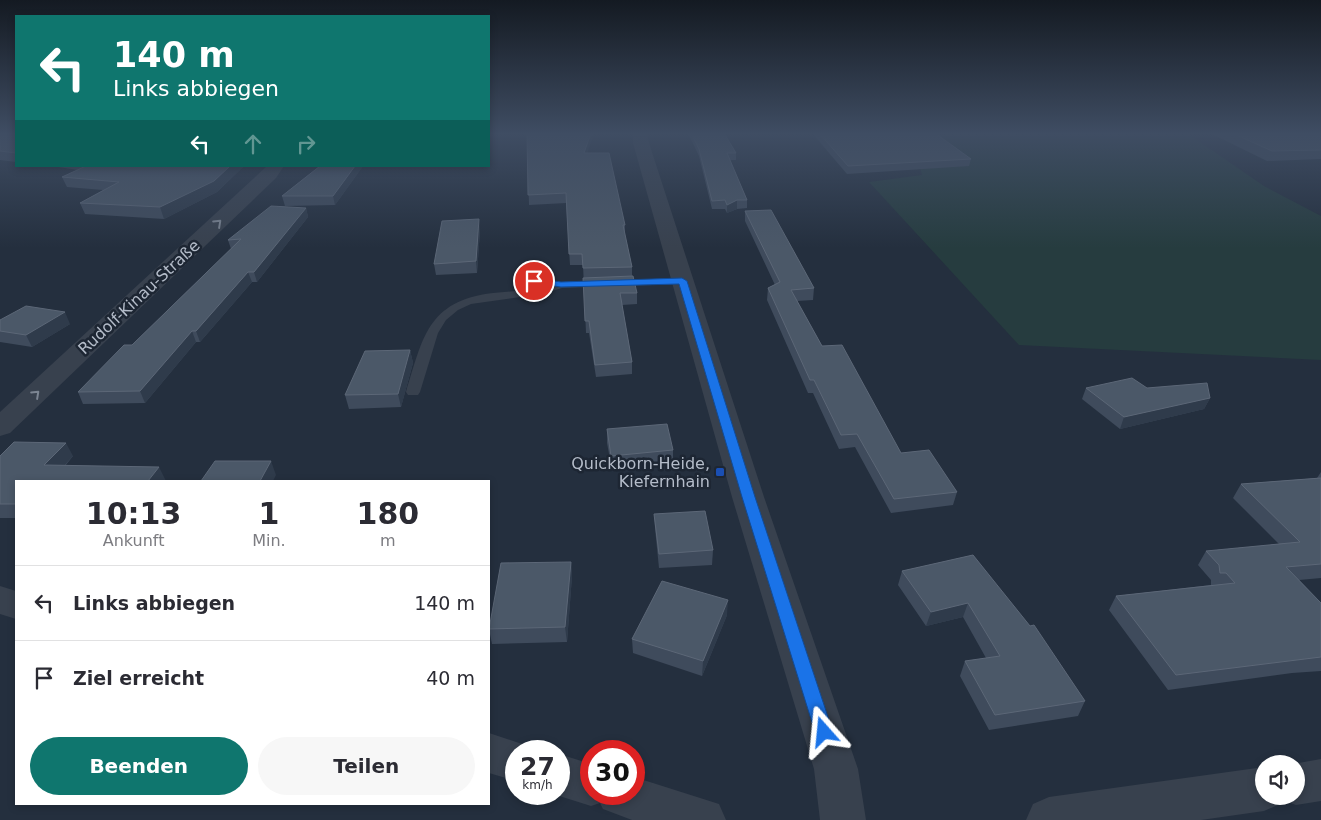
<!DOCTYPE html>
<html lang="de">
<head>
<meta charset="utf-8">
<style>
	:root { --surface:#fff; --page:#f7f7f7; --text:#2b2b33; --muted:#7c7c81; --line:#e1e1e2; --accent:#0f766e }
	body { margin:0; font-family:"DejaVu Sans",sans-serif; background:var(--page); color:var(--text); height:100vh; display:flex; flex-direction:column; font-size:19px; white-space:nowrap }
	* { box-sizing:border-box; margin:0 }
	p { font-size:16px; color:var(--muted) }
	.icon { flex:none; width:28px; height:28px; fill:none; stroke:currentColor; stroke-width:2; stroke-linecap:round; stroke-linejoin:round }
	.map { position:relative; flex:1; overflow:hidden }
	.drawer { position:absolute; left:15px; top:480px; width:475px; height:325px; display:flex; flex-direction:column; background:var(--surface); border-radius:0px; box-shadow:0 2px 8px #0003 }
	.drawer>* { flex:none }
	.top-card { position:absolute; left:15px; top:15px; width:475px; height:152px; border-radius:0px; box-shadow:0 2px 8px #0003; background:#0f766e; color:#fff; overflow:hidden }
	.fabs { position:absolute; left:1255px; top:755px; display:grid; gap:10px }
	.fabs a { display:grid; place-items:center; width:50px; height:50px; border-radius:50%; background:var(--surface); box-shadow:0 2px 8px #0003; font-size:25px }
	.speed { position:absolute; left:505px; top:740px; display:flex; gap:10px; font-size:25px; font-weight:700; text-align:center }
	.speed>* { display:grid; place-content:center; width:65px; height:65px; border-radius:50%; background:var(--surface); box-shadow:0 2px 8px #0003; line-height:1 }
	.speed small { font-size:12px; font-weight:400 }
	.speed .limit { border:8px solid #d22; background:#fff; color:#111 }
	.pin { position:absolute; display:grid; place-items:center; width:42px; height:42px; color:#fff; margin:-21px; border:2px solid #fff; border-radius:50%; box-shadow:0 1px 5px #0007 }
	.me { position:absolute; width:55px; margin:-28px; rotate:342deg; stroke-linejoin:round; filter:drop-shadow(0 0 4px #0008) }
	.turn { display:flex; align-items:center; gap:18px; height:105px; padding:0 15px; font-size:22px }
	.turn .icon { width:65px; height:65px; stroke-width:2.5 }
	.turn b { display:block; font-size:35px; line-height:42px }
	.lanes { display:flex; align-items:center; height:48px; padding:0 15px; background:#0003; justify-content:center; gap:25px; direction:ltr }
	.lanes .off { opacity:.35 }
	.eta { display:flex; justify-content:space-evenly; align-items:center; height:85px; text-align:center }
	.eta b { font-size:30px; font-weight:600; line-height:35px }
	.cta { display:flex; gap:10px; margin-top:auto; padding:10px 15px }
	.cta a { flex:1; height:58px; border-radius:30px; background:var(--accent); color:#fff; font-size:20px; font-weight:600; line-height:58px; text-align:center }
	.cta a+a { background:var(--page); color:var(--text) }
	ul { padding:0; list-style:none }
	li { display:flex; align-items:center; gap:15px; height:75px; padding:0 15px; border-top:1px solid var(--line) }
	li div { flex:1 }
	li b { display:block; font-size:19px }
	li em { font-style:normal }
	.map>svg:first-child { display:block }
	.green { fill:#263c3f }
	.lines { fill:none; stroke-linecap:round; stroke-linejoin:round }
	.lane { fill:#38414e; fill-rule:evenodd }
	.street { fill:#38414e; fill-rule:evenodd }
	.wall { fill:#3f4b5c }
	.shaded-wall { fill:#2f3b4b }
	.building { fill:#4b5868; stroke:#5c6777 }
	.oneway { stroke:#7c8592 }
	.route { fill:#1a73e8; stroke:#114b97 }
	.transit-dot { fill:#1a4fb4; stroke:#1d2633; stroke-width:2 }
	.labels { text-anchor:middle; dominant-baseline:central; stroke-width:5; stroke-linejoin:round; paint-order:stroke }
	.street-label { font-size:16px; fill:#b4bcc9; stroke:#1d2633 }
	.poi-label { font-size:16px; fill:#b4bcc9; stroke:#1d2633; text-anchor:end }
</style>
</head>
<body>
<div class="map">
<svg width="1321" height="820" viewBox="0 0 1321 820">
	<rect width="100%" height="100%" fill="#242f3e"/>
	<polygon class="green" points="947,133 1187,133 1264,186 1321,216 1321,360 1019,345 869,182 922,175 915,148"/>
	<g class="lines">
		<path class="lane" d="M534,278L561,282L683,278L688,281L683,284L562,288L542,294L471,304L458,310L446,320L438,333L420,392L418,395H408L406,392C423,338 427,301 493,293C511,291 529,291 547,286L530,283L529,281L530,279Z"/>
		<g class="street">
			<polygon points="633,133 647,133 649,143 764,497 858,769 866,820 820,820 814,769 732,497 633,143"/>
			<polygon points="267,166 284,166 276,178 10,433 0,436 0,412"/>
			<polygon points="0,586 16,591 16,619 0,614"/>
			<polygon points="489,733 531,747 533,751 516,751 516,781 489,773"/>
			<polygon points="559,754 591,764 591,794 634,794 634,777 719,804 726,820 632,820 603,809 600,803 591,806 553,794 559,794"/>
			<polygon points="1321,759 1321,801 1296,805 1282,800 1280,804 1264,811 1201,820 1026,820 1033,804 1049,797 1264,767 1264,796 1296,796 1296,764 1293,764"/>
		</g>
	</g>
	<g class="wall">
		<polygon points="0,133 16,133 16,162 0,160"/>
		<polygon points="527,133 594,133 587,153 625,225 625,235 632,267 632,276 637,293 637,304 622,305 632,362 632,374 596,377 589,333 586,333 583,265 570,265 566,203 529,205"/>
		<polygon points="688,133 724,133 736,153 736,160 730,160 747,200 747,208 737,209 727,213 725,209 712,209 699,156"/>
		<polygon points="812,133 935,133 971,159 969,166 847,174"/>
		<polygon points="1210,133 1321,133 1321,159 1267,161"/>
		<polygon points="52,166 244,166 217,192 164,219 85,214 80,203 103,190 67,187 62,177 78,170"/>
		<polygon points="320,166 363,166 335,205 285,206 282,196"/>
		<polygon points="306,208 308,217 257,282 252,282 200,342 196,342 145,403 83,404 78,392 132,345 231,249 228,240"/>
		<polygon points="745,211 814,288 813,300 797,301 822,346 901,453 957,492 953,505 891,513 855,447 839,449 813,393 808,393 767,300 768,288 775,285 745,221"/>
		<polygon points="480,230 477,273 436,275 434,264"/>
		<polygon points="0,320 70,324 32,347 0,342"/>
		<polygon points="410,350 413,363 401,407 349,409 345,395"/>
		<polygon points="1086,388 1147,388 1210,398 1204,409 1120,429 1082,399"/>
		<polygon points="607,429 673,450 673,464 612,470 607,443"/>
		<polygon points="0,456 73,456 65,466 166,481 16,481 16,518 0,518"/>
		<polygon points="1321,472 1321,578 1299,580 1321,603 1321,671 1292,673 1168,690 1109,610 1116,596 1211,585 1211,580 1198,565 1206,551 1279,544 1233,498 1241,484 1317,478"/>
		<polygon points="654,514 713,550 712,565 659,568 655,528"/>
		<polygon points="973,555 1085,701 1078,716 989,730 960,676 965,661 986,658 963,617 926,626 898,585 902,571"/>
		<polygon points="571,562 572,576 567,642 492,644 489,629"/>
		<polygon points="727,615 702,676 633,653 632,639"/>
	</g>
	<g class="shaded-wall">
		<polygon points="591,133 594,133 584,163 584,153"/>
		<polygon points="230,166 244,166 217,192 164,219 160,207"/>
		<polygon points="355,166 363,166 335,205 333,196"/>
		<polygon points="737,200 737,209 727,213 727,205"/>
		<polygon points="306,208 308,217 257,282 254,272"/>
		<polygon points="479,219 480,230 477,273 476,261"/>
		<polygon points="248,272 252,282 200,342 196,331"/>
		<polygon points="65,312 70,324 32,347 26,335"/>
		<polygon points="192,331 196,342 145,403 140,391"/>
		<polygon points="410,350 413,363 401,407 398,394"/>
		<polygon points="1210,398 1204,409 1120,429 1124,417"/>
		<polygon points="66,443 73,456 52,479 44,465"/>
		<polygon points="271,461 276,475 273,481 260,481"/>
		<polygon points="159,467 166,481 148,481"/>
		<polygon points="571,562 572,576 567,642 565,627"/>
		<polygon points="728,600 727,615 702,676 703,661"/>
		<polygon points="968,603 963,617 926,626 931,612"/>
	</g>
	<g class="building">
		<polygon points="0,133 16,133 16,153 0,151"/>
		<polygon points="527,133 591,133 584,153 609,153 625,225 623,225 632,267 583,268 582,254 569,254 566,193 528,195"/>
		<polygon points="691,133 724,133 736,153 727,153 747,200 737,200 727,205 725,200 712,201 699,149"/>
		<polygon points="819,133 935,133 971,159 848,166"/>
		<polygon points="1232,133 1321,133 1321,150 1272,151"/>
		<polygon points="86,166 230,166 214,181 160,207 80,203 119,182 62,177"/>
		<polygon points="320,166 355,166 333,196 282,196"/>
		<polygon points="271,206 306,208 254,272 248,272 196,331 192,331 140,391 78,392 124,345 132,345 241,239 228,240"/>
		<polygon points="771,210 814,288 791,290 822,346 842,345 901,453 929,450 957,492 894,499 857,434 841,435 814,380 810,380 768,288 780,282 745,211"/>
		<polygon points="479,219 476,261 434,264 442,221"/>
		<polygon points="633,276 637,293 620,293 632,362 595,365 589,321 585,321 583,278"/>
		<polygon points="26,306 65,312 26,335 0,331 0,320"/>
		<polygon points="410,350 398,394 345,395 365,351"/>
		<polygon points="1132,378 1147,388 1207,383 1210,398 1124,417 1086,388"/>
		<polygon points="667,424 673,450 611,456 607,429"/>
		<polygon points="14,442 66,443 44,465 159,467 148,481 16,481 16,504 0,504 0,456"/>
		<polygon points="215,461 271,461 260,481 201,481"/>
		<polygon points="1321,478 1321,564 1286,567 1321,603 1321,657 1176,675 1116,596 1235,583 1226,573 1220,573 1219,565 1206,551 1300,542 1241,484"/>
		<polygon points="705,511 713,550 659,554 654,514"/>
		<polygon points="973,555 1030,626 1034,625 1085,701 995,715 965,661 1000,656 968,603 931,612 902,571"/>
		<polygon points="571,562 565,627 489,629 501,563"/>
		<polygon points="662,581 728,600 703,661 632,639"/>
	</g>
	<defs><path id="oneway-chevron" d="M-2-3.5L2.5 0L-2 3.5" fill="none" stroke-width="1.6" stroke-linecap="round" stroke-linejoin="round" transform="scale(1.25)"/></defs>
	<g class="oneway">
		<use href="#oneway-chevron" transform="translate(218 223) rotate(-43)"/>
		<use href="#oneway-chevron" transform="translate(36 394) rotate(-43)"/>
	</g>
	<linearGradient id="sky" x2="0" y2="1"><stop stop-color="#141a22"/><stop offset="0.54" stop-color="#3f4d63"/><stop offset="1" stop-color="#3f4d63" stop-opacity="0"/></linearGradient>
	<rect width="1321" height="248" fill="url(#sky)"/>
	<polygon class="route" points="534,278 561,282 682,278 687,281 755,497 833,732 830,738 824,740 818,738 815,732 742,497 679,284 561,287 531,283 531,279"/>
	<rect class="transit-dot" x="715" y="467" width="10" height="10" rx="2.5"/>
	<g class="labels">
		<g class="street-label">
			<text transform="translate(139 297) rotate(-43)">Rudolf-Kinau-Straße</text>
		</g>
		<g class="poi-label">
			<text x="710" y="463">Quickborn-Heide,<tspan x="710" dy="18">Kiefernhain</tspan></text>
		</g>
	</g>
</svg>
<div class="fabs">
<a><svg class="icon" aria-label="sound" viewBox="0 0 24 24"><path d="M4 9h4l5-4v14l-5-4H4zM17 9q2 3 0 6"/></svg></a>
</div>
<div class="speed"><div>27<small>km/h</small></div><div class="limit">30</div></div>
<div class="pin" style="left:534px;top:281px;background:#d93025"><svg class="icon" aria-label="arrive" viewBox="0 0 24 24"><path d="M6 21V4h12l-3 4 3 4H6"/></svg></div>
<svg class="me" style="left:824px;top:732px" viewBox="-20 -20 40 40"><path d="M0-17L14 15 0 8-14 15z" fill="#1a73e8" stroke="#fff" stroke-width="4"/></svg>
<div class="top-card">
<div class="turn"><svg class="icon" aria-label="left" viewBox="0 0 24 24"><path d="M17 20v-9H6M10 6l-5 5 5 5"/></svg><div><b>140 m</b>Links abbiegen</div></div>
<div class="lanes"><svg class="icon" aria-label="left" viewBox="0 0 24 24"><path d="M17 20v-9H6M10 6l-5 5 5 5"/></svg><svg class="icon off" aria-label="ahead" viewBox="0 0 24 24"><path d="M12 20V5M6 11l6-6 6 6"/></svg><svg class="icon off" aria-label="right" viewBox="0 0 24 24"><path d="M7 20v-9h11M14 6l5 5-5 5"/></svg></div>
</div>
<section class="drawer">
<div class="eta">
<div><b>10:13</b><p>Ankunft</p></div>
<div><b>1</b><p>Min.</p></div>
<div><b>180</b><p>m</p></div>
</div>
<ul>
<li><svg class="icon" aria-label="left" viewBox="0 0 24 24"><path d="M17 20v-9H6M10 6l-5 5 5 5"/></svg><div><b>Links abbiegen</b></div><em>140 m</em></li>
<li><svg class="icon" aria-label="arrive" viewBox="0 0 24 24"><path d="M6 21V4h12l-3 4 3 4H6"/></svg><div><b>Ziel erreicht</b></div><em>40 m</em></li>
</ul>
<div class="cta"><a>Beenden</a><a>Teilen</a></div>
</section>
</div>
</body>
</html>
